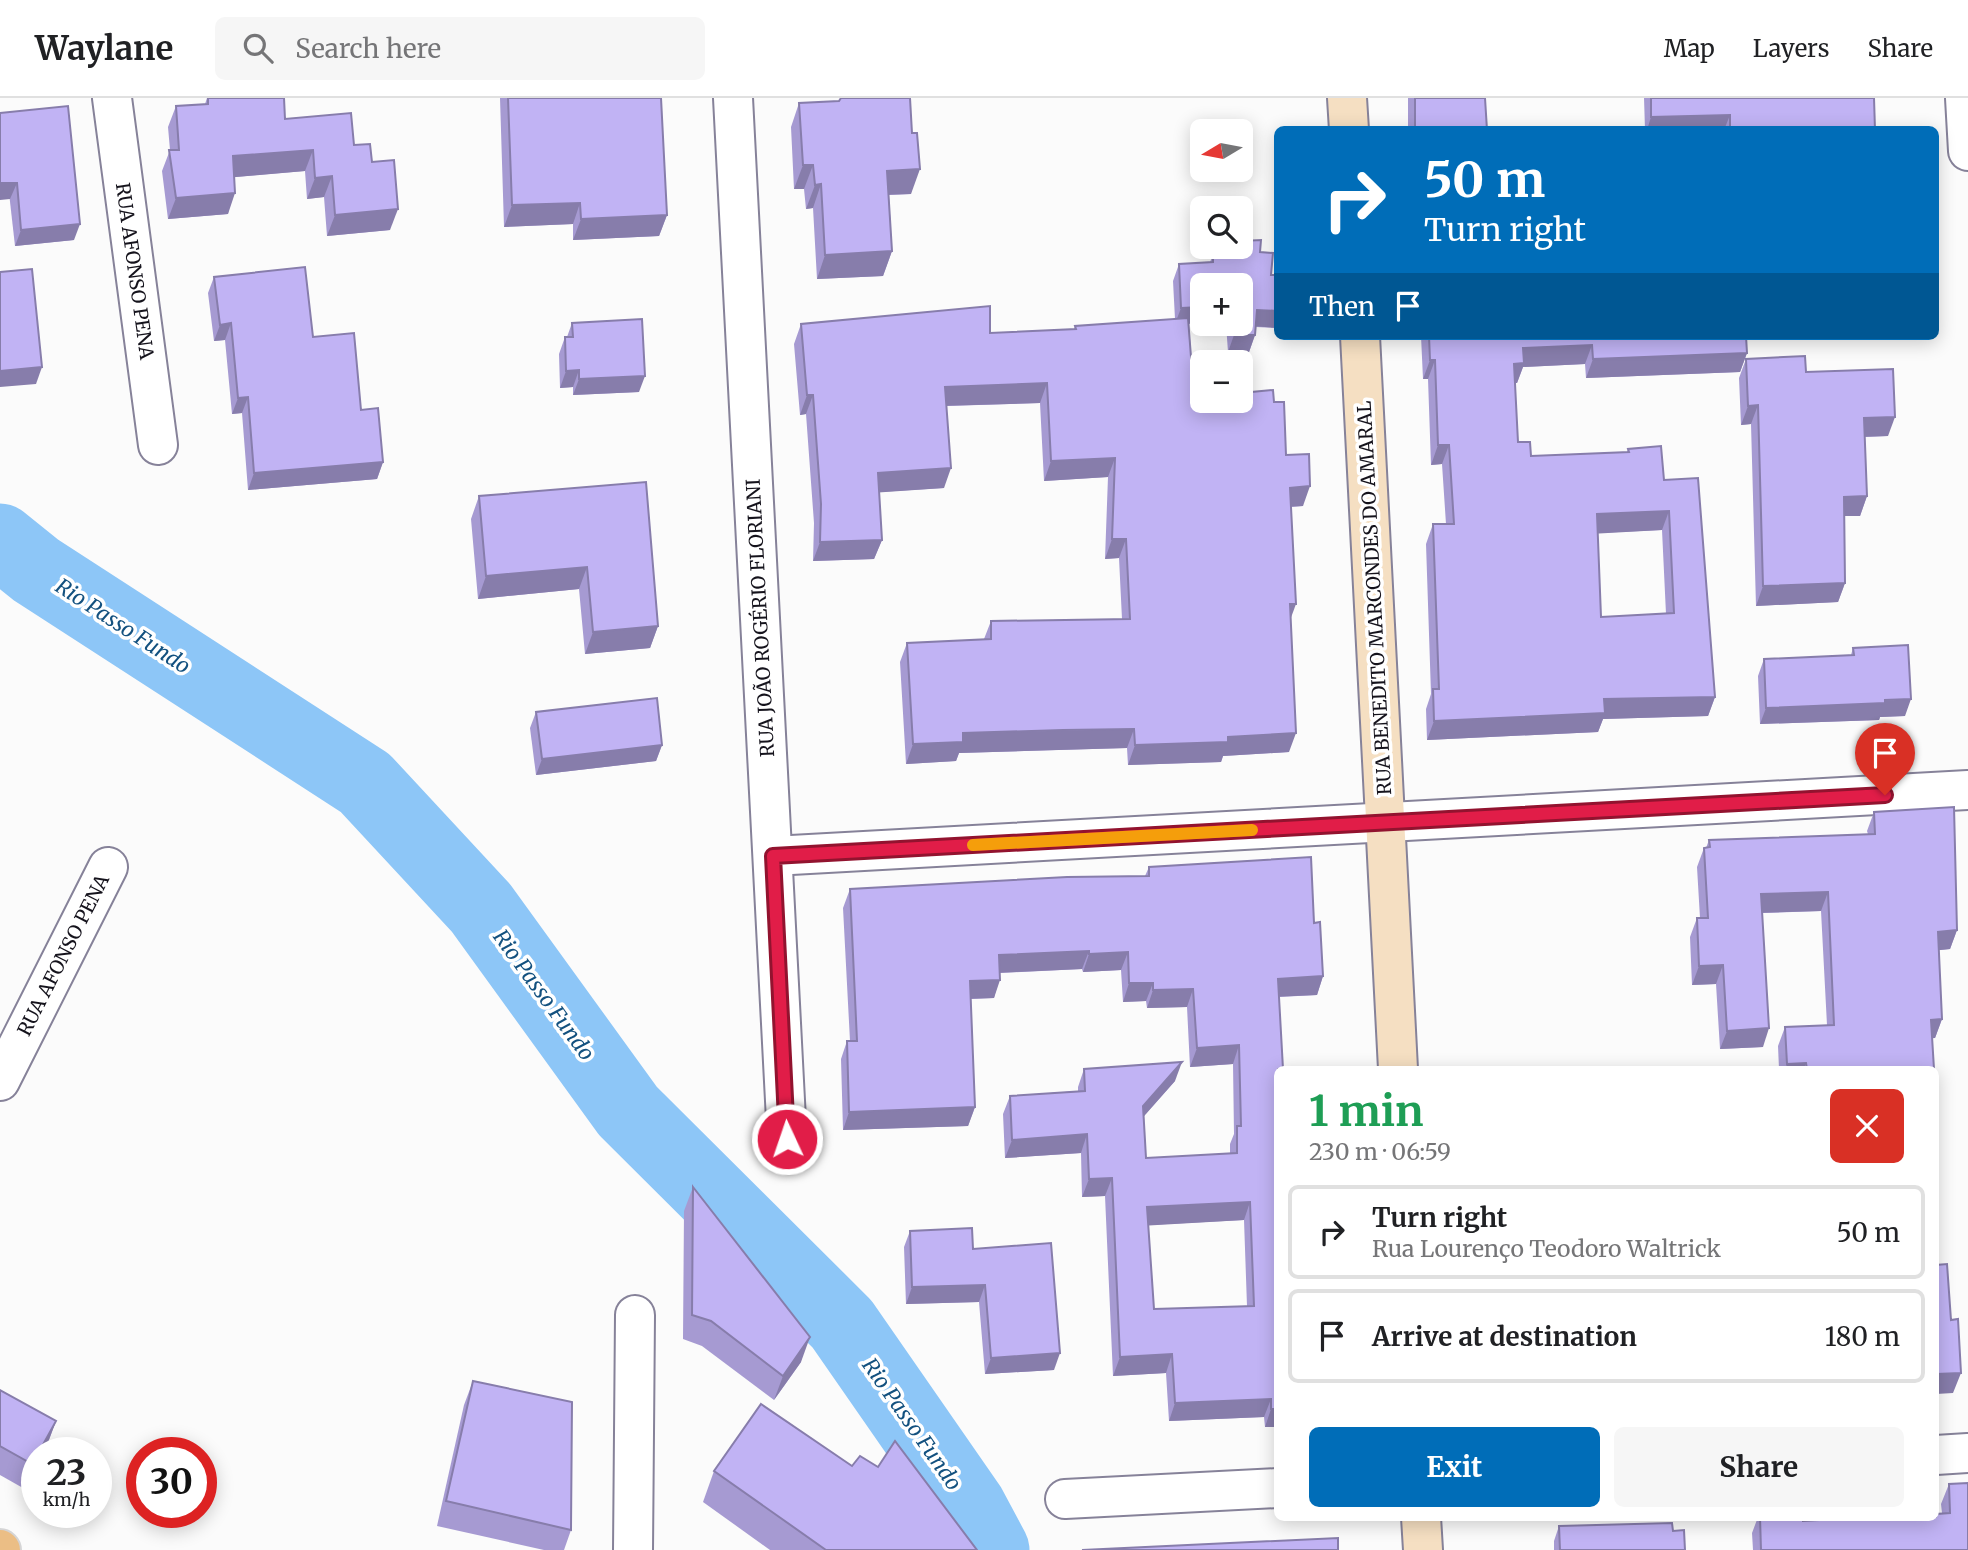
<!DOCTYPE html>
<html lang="en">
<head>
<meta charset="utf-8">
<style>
	:root { --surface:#fff; --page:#f6f6f6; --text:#202124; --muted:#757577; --line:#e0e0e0; --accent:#006db8 }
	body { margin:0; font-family:Merriweather,serif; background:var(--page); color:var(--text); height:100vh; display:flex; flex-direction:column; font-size:26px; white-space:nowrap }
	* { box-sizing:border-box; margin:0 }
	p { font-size:23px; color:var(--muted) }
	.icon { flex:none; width:38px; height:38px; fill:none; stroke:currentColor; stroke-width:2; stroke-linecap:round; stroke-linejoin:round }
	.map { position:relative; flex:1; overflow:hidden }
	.sheet { position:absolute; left:1274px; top:968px; width:665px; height:455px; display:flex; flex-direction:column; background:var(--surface); border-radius:10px; box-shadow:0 4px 18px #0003 }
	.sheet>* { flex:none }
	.banner { position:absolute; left:1274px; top:28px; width:665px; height:214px; border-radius:10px; box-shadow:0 4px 18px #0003; background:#006db8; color:#fff; overflow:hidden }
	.needle { width:46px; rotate:260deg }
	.controls { position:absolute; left:1190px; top:21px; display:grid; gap:14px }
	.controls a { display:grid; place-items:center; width:63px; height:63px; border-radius:10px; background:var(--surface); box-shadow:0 4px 18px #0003; font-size:35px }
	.speed { position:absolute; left:21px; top:1339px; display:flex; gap:14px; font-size:35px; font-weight:700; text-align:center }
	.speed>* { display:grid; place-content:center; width:91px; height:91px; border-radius:50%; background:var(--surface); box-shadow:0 4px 18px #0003; line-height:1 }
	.speed small { font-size:18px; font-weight:400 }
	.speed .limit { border:10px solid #d22; background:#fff; color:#111 }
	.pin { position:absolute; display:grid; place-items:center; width:60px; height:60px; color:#fff; margin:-72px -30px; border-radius:50% 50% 50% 0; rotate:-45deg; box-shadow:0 0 7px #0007 }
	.pin .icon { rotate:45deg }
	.me { position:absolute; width:77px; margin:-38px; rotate:357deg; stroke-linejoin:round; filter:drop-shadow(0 0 5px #0008) }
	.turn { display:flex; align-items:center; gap:24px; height:147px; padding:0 35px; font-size:32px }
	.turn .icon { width:91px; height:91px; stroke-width:2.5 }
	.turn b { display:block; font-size:49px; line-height:60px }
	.then { display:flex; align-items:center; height:66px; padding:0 35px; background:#0003; gap:14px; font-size:26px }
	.round { display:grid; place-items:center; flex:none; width:74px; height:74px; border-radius:10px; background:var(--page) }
	.overview { display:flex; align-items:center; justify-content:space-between; height:119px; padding:0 35px }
	h1 { font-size:42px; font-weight:700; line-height:52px; color:#1e9e55 }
	.cta { display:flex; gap:14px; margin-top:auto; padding:14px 35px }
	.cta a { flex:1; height:80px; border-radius:10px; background:var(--accent); color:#fff; font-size:28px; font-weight:700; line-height:80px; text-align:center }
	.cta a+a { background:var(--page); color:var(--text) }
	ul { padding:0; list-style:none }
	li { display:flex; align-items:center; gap:21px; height:94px; margin:0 14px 10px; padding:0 21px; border:4px solid var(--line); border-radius:10px }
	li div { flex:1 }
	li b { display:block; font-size:26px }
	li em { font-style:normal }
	header { display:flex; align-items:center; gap:42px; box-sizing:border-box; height:98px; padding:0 35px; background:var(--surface); border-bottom:2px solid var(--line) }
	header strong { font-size:33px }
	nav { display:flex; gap:38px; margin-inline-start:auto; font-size:24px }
	.search { width:490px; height:63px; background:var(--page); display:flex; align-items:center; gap:18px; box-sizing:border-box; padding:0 24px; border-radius:10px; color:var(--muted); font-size:26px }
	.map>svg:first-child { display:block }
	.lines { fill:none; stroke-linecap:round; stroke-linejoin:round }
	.river { stroke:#8dc6f7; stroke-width:75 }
	.minor-casing { stroke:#868299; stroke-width:42 }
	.secondary-casing { stroke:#868299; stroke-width:42 }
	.primary-casing { stroke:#d5d5d6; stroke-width:42 }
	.minor { stroke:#fff; stroke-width:38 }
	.secondary { stroke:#f5dfc2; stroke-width:38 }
	.primary { stroke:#ebbe85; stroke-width:38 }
	.wall { fill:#a69ad2; fill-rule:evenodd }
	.shaded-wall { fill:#877dab }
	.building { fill:#c1b3f4; stroke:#877dab; stroke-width:2; fill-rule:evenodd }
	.route-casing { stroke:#92132f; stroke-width:18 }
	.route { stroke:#e11d48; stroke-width:12 }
	.slow { stroke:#f59e0b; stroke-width:12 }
	.labels { text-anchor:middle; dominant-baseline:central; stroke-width:7; stroke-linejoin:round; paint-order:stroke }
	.street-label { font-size:19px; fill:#15131c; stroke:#fff }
	.water-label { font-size:21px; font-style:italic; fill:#13517f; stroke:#fff }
</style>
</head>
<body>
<header>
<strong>Waylane</strong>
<div class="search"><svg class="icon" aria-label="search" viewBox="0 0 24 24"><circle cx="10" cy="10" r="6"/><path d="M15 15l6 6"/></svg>Search here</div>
<nav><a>Map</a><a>Layers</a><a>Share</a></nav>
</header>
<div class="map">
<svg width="1968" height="1452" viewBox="0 0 1968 1452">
	<rect width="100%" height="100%" fill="#fbfbfb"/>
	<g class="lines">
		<polyline class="river" points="0,443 36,472 365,685 481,810 628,1013 842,1226 969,1409 992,1452"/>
		<defs>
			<g id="minor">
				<polyline points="112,0 158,347"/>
				<polyline points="733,0 787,1041"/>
				<polyline points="1965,0 1968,53"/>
				<polyline points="773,758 1968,692"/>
				<polyline points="0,983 108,769"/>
				<polyline points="1936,1357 1968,1355"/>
				<polyline points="1065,1401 1278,1390"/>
				<polyline points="633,1452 635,1217"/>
			</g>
			<g id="secondary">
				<polyline points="1347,0 1349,32"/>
				<polyline points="1360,238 1398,971"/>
				<polyline points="1421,1419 1423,1452"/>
			</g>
			<polyline id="primary" points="0,1451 1,1452"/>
		</defs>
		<use href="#minor" class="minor-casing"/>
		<use href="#secondary" class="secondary-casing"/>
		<use href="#primary" class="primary-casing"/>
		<use href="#minor" class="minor"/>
		<use href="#secondary" class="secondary"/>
		<use href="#primary" class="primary"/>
	</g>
	<g class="wall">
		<polygon points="207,0 285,21 354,47 372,64 390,132 327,138 324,99 307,101 305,73 234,79 228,116 168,121 162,73 170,52 168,29 176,8 205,6"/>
		<polygon points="500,0 661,0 667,117 659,138 573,142 573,126 504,129"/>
		<polygon points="1408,0 1485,0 1487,32 1408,32"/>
		<polygon points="1644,0 1874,0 1875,32 1645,32"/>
		<polygon points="799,5 911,96 889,97 892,153 883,178 817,181 813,110 806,111 804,91 794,91 791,29"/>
		<polygon points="0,15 74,142 15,148"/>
		<polygon points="1226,149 1241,149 1260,154 1271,177 1278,177 1278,230 1256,229 1255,237 1249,254 1228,254 1226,226 1241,226 1241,187 1202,187 1202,225 1189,226 1194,298 1274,304 1286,357 1303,408 1291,409 1289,654 1223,658 1221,664 1128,667 1127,650 1056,652 959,655 956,663 906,666 900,564 907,545 984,541 991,523 1122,521 1119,460 1105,461 1108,379 1044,383 1040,305 947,308 944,390 879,394 882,442 874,461 813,463 814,425 806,316 800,317 794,246 801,226 990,235 1074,231 1075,228 1175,221 1173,183 1179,166 1210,164 1213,157 1223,156"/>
		<polygon points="214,179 313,239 361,312 383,364 377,381 248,392 242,315 232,316 225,242 214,243 208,195"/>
		<polygon points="572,225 639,294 573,297 573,289 560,290 559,256 565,239 567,239"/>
		<path d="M1421,238H1746L1747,255L1740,274L1586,280L1585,266L1523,269L1517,285H1515L1518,344L1531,358L1627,354L1628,351L1664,382L1715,599L1708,618L1603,621L1598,634L1427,642L1426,611L1431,596L1426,446L1433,426H1446L1442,366L1431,367L1428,281H1423ZM1662,432L1666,516L1601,519L1597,435Z"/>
		<polygon points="1746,261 1806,274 1888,338 1865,339 1867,398 1860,418 1844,418 1845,485 1838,504 1756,508 1751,326 1741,327 1739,280"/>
		<polygon points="646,384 658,528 650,550 585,556 579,491 478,501 471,421 479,398"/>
		<polygon points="1853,550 1905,618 1880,619 1879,622 1760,626 1758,578 1764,561 1851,557"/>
		<polygon points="536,614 662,647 656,663 536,677 530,630"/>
		<polygon points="1874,714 1957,832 1950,851 1939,852 1942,921 1935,940 1932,940 1934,971 1779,971 1778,948 1785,929 1827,927 1821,813 1763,815 1763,949 1720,951 1716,886 1692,887 1690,839 1697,820 1700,820 1697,769 1704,750 1706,750 1709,742 1868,736 1867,733"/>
		<path d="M1149,769L1314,825L1323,878L1317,897L1279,899L1278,1329H1265L1264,1319L1169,1323L1166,1275L1113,1278L1105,1098L1082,1099L1081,1055L1005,1060L1003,1016L1010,998L1078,993V989L1084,971L1175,983L1144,1018L1146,1060L1230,1056V1046L1234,1036L1233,966L1190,969L1187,909L1147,910L1146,903L1123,904L1121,872L1083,874L1082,871L1000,875L994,900L971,901L975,1009L968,1028L843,1032L841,961L847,943H850L843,810L850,791L1145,778ZM1244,1122L1247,1208L1154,1211L1148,1127Z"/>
		<polygon points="693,1089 801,1264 774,1302 702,1248 683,1241 684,1113"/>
		<polygon points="910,1133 973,1151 1054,1272 985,1276 979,1204 906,1206 904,1149"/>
		<polygon points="473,1283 571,1432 564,1452 544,1452 437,1428 464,1307"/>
		<polygon points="0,1292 56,1323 47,1347 23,1390 0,1377"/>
		<polygon points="714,1373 977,1452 770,1452 703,1404"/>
		<polygon points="1949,1386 1968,1452 1753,1452 1752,1435 1758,1419 1803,1419 1803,1423 1942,1415 1941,1406"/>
		<polygon points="1559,1428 1673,1433 1685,1452 1554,1452 1554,1443"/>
	</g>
	<g class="shaded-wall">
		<polygon points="1730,17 1724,32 1647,32 1651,19"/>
		<polygon points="313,52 305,73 225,80 233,58"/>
		<polygon points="803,67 813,67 804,91 794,91"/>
		<polygon points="920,71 911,96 879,97 887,73"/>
		<polygon points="332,78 324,99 307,101 315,80"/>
		<polygon points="0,85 17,85 10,101 0,102"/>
		<polygon points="821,86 813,110 806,111 815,87"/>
		<polygon points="235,95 228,116 168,121 176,100"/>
		<polygon points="580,105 573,126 504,129 512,107"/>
		<polygon points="398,111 390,132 327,138 335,117"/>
		<polygon points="667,117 659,138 573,142 581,121"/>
		<polygon points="80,126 74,142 15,148 21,132"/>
		<polygon points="892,153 883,178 817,181 825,157"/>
		<polygon points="1202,209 1202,225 1175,226 1181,210"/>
		<polygon points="1257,212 1278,213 1278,230 1251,228"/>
		<polygon points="231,225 225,242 214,243 220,227"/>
		<polygon points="1234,237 1255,237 1249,254 1228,254"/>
		<polygon points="1592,247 1585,266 1523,269 1517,285 1507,285 1514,266 1523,250"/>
		<polygon points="1747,255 1740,274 1586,280 1593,261"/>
		<polygon points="1430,262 1435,262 1428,281 1423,281"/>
		<polygon points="42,269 36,286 0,289 0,273"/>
		<polygon points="579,272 573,289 560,290 566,273"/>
		<polygon points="645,278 639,294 573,297 579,281"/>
		<polygon points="1047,285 1040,305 938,308 945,289"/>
		<polygon points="807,297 813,297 806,316 800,317"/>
		<polygon points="248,299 242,315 232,316 238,300"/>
		<polygon points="1758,307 1751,326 1741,327 1748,308"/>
		<polygon points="1895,319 1888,338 1857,339 1864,320"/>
		<polygon points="1438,347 1449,347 1442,366 1431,367"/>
		<polygon points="1115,360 1108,379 1044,383 1051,363"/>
		<polygon points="383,364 377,381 248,392 254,375"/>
		<polygon points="951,370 944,390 871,395 878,375"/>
		<polygon points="1310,388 1303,408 1283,409 1290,390"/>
		<polygon points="1867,398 1860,418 1837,418 1844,399"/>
		<polygon points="1669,413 1662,432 1590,436 1597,416"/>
		<polygon points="1112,441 1126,441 1119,460 1105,461"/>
		<polygon points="882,442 874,461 813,463 820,444"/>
		<polygon points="587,469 579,491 478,501 486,478"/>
		<polygon points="1845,485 1838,504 1756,508 1763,488"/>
		<polygon points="1290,506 1296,506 1289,525"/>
		<polygon points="658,528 650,550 585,556 593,534"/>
		<polygon points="1715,599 1708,618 1603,621 1598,634 1427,642 1434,623 1604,601"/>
		<polygon points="1911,601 1905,618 1880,619 1879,622 1760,626 1766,610"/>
		<polygon points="1134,631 1127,650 959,655 956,663 906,666 913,646 963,635"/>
		<polygon points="1296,635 1289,654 1223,658 1221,664 1128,667 1135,647 1228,639"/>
		<polygon points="662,647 656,663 536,677 542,661"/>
		<polygon points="1828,794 1821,813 1755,815 1761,796"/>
		<polygon points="1957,832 1950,851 1931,853 1938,834"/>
		<polygon points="1089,853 1082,871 993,875 999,857"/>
		<polygon points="1128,854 1121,872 1083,874 1089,856"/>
		<polygon points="1723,867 1716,886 1692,887 1699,868"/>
		<polygon points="1323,878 1317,897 1271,899 1278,881"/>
		<polygon points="1000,882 994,900 963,901 970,883"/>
		<polygon points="1129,885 1153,885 1146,903 1123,904"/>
		<polygon points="1193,891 1187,909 1147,910 1153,892"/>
		<polygon points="1942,921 1935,940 1924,941 1931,922"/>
		<polygon points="1769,930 1763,949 1720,951 1727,933"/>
		<polygon points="1239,947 1233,966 1190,969 1197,950"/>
		<polygon points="1182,964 1175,983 1137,1026 1143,1008"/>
		<polygon points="1806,965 1804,971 1785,971 1787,966"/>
		<polygon points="975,1009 968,1028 843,1032 849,1014"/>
		<polygon points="1087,1036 1081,1055 1005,1060 1012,1042"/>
		<polygon points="1112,1080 1105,1098 1082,1099 1089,1081"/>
		<polygon points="1250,1104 1244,1122 1140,1128 1147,1109"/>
		<polygon points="985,1187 979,1204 906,1206 912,1189"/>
		<polygon points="810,1239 801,1264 774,1302 783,1278"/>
		<polygon points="1060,1255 1054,1272 985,1276 991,1260"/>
		<polygon points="1172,1256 1166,1275 1113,1278 1120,1259"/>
		<polygon points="1961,1275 1953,1295 1936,1296 1936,1276"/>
		<polygon points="1271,1301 1264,1319 1169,1323 1175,1305"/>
		<polygon points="1271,1311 1278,1311 1278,1329 1265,1329"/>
		<polygon points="56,1323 47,1347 43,1354 39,1354"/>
		<polygon points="37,1358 37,1366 23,1390 32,1366"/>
	</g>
	<g class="building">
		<polygon points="208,0 284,0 285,21 351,15 354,47 370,46 372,64 394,62 398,111 335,117 332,78 315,80 313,52 233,58 235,95 176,100 169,52 179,52 176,8 208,6"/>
		<polygon points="508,0 661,0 667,117 581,121 580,105 512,107"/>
		<polygon points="841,0 910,0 912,35 917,35 920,71 887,73 892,153 825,157 821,86 815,87 813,67 803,67 799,5 839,3"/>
		<polygon points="1415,0 1485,0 1487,32 1415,32"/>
		<polygon points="1651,0 1874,0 1875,32 1730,32 1730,17 1651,19"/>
		<polygon points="68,8 80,126 21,132 17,85 0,85 0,15"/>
		<polygon points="1261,142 1260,154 1273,155 1271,177 1278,177 1278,213 1257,212 1255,237 1234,237 1233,226 1241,226 1241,187 1202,187 1202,209 1181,210 1179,166 1213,164 1213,157 1229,156 1228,149 1241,149 1241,143"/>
		<polygon points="305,169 313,239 354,235 361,312 378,310 383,364 254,375 248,299 238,300 231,225 220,227 214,179"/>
		<polygon points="32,171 42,269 0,273 0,174"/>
		<polygon points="990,208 990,235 1076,231 1075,228 1188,220 1194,298 1202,298 1202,303 1241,303 1241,295 1273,292 1274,304 1284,304 1286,357 1309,356 1310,388 1290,390 1296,506 1290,506 1296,635 1228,639 1228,644 1135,647 1134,631 1063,632 963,635 963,644 913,646 907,545 991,541 991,523 1130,521 1126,441 1112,441 1115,360 1051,363 1047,285 945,289 951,370 878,375 882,442 820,444 821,406 813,297 807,297 801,226"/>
		<polygon points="642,221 645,278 579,281 579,272 566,273 565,239 573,239 572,225"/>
		<path d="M1429,238H1746L1747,255L1593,261L1592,247L1523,250L1524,265L1514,266L1518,344H1530L1531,358L1629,354L1628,351L1661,348L1664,382L1698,380L1715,599L1604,601L1605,615L1434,623L1433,591H1439L1433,426H1454L1449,347H1438L1435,262H1430ZM1669,413L1674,515L1601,519L1597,416Z"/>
		<polygon points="1805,258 1806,274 1893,271 1895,319 1864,320 1867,398 1844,399 1845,485 1763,488 1758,307 1748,308 1746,261"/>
		<polygon points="646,384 658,528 593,534 587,469 486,478 479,398"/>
		<polygon points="1908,547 1911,601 1885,602 1885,605 1766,610 1764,561 1854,557 1853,550"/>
		<polygon points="657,600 662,647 542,661 536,614"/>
		<polygon points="1954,709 1957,832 1938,834 1942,921 1931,922 1934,971 1807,971 1806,965 1787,966 1785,929 1834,927 1828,794 1761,796 1769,930 1727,933 1723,867 1699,868 1697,820 1708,820 1704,750 1710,749 1709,742 1875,736 1874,714"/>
		<path d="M1311,759L1314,825L1320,824L1323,878L1278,881L1283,971H1278V1311H1271V1301L1175,1305L1172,1256L1120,1259L1112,1080L1089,1081L1087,1036L1012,1042L1010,998L1085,993L1084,971L1182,964L1143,1008L1146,1060L1237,1055V1028H1241L1239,947L1197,950L1193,891L1153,892V885H1129L1128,854L1089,856V853L999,857L1000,882L970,883L975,1009L849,1014L847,943H857L850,791L1067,779L1149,778V769ZM1250,1104L1254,1208L1154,1211L1147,1109Z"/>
		<polygon points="693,1089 810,1239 783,1278 711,1223 692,1217"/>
		<polygon points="972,1130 973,1151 1051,1145 1060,1255 991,1260 985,1187 912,1189 910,1133"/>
		<polygon points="1947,1166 1951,1222 1958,1221 1961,1275 1936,1276 1936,1167"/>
		<polygon points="473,1283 572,1304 571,1432 446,1403"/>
		<polygon points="0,1292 56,1323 39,1354 37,1354 37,1358 32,1366 0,1348"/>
		<polygon points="761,1306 852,1368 860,1358 878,1369 895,1343 977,1452 826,1452 714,1373"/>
		<polygon points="1968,1385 1968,1452 1761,1452 1760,1419 1803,1419 1803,1423 1871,1419 1936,1419 1936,1416 1950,1415 1949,1386"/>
		<polygon points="1672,1425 1673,1433 1684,1432 1685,1452 1560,1452 1559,1428"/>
		<polygon points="1338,1440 1338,1452 1082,1452"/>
	</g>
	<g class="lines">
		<defs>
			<polyline id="route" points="787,1041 773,758 1885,697"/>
		</defs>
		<use href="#route" class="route-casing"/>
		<use href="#route" class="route"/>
		<polyline class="slow" points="973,747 1252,732"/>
	</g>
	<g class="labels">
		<g class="street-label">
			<text transform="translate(135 173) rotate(82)">RUA AFONSO PENA</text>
			<text transform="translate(1374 500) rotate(-93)">RUA BENEDITO MARCONDES DO AMARAL</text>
			<text transform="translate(760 520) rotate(-93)">RUA JOÃO ROGÉRIO FLORIANI</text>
			<text transform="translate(63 857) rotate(-63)">RUA AFONSO PENA</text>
		</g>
		<g class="water-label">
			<text transform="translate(123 528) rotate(33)">Rio Passo Fundo</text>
			<text transform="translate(544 897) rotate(54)">Rio Passo Fundo</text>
			<text transform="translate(912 1326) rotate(55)">Rio Passo Fundo</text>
		</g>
	</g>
</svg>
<div class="controls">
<a><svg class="needle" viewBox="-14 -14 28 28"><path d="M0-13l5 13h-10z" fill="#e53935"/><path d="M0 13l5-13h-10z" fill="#757577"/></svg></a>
<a><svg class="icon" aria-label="search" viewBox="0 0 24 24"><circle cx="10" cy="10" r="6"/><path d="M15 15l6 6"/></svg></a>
<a>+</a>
<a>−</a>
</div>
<div class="speed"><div>23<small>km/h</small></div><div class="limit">30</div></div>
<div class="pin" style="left:1885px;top:697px;background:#d93025"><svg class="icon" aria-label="arrive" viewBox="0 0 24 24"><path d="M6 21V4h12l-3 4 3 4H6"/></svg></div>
<svg class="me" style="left:787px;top:1041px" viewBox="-20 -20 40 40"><circle r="17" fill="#e11d48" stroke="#fff" stroke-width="3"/><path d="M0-11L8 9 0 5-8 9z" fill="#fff"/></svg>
<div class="banner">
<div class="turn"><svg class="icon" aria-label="right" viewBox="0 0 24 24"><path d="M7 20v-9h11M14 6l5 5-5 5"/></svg><div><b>50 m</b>Turn right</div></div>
<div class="then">Then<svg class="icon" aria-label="arrive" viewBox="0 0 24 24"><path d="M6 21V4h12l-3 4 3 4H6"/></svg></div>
</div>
<section class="sheet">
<div class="overview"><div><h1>1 min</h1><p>230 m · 06:59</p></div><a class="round" style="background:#d93025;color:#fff"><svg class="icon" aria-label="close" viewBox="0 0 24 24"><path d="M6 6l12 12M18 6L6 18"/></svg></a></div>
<ul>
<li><svg class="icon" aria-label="right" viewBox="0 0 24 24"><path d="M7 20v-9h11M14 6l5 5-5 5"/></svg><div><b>Turn right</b><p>Rua Lourenço Teodoro Waltrick</p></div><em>50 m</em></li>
<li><svg class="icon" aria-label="arrive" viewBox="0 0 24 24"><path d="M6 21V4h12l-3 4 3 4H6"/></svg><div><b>Arrive at destination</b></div><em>180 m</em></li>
</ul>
<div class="cta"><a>Exit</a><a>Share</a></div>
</section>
</div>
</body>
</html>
